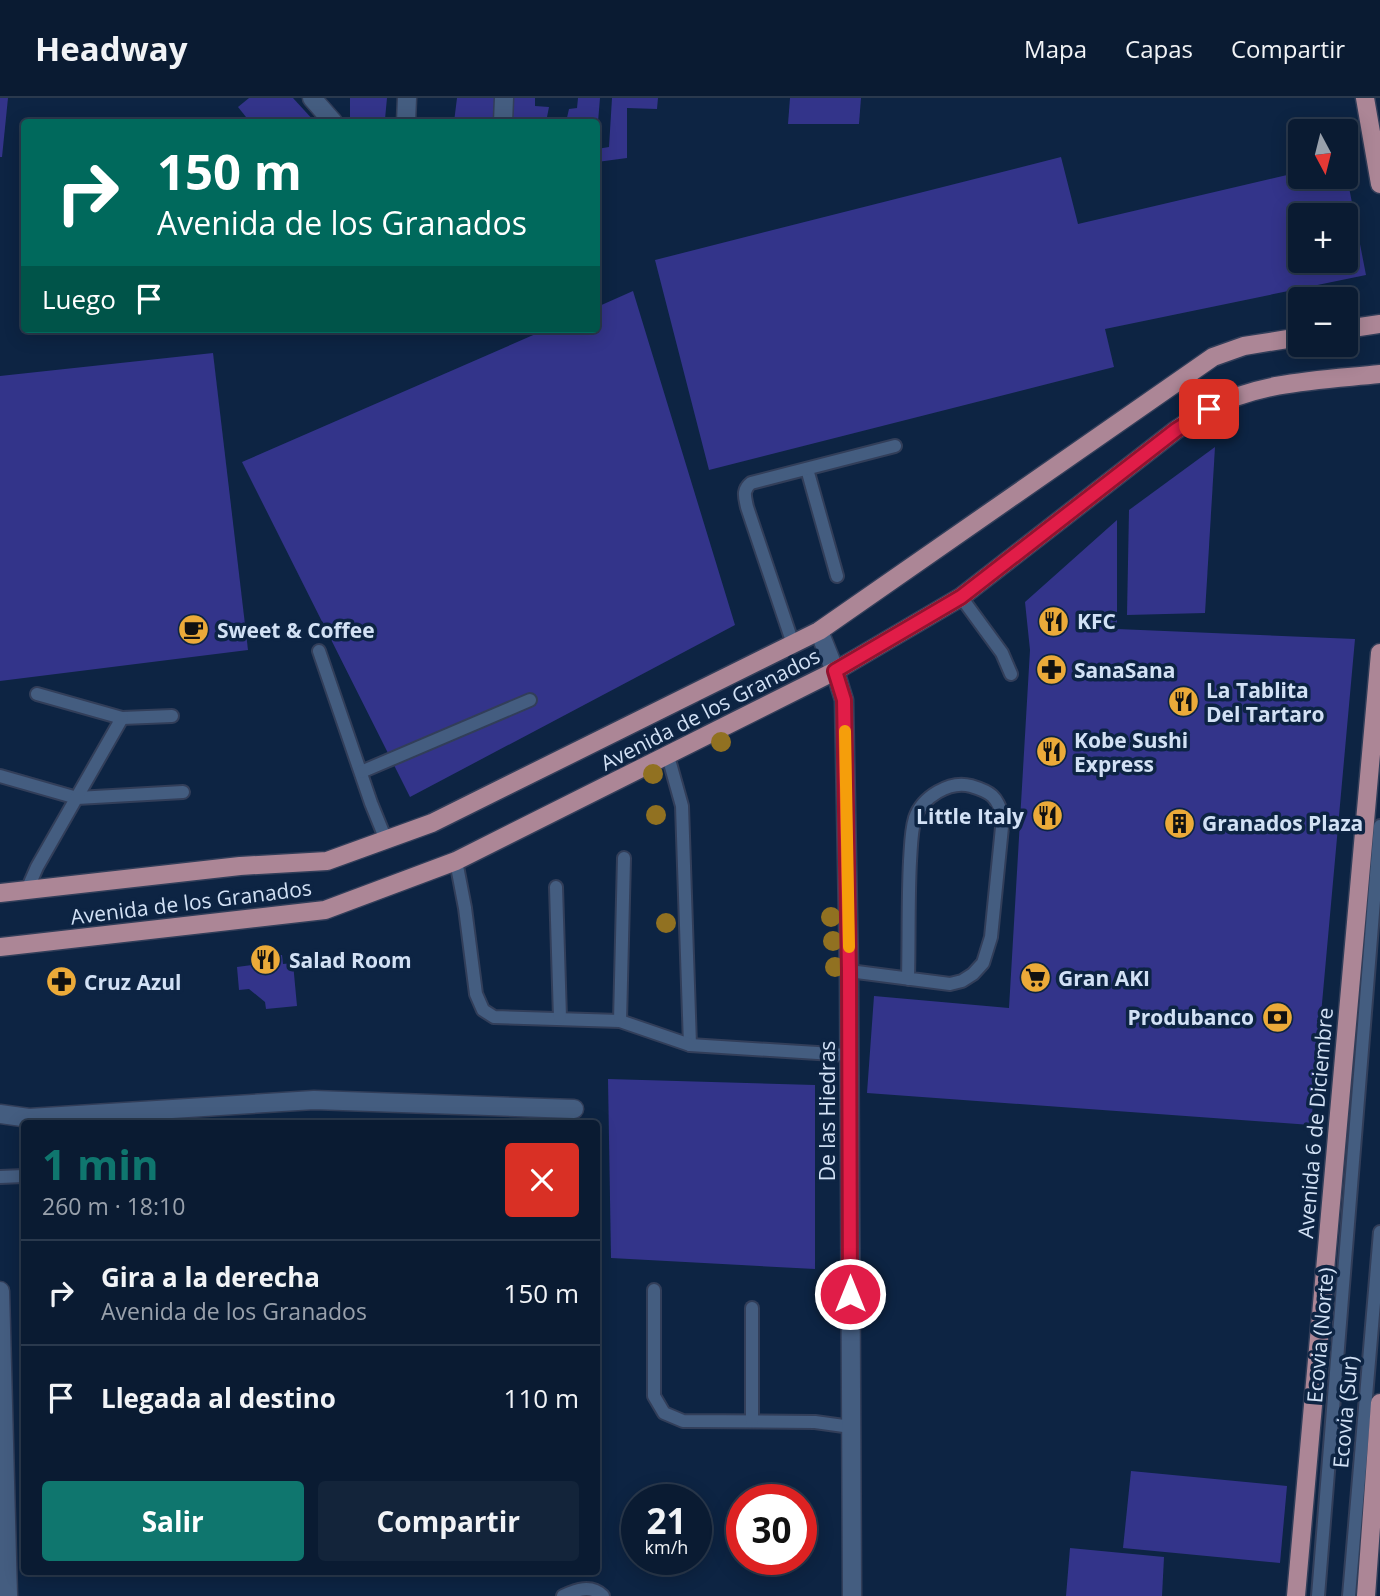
<!DOCTYPE html>
<html lang="es">
<head>
<meta charset="utf-8">
<style>
	:root { --surface:#0a1b32; --page:#13243a; --text:#f1f3f6; --muted:#99a1ac; --line:#2a394d; --accent:#0f766e }
	body { margin:0; font-family:"Open Sans",sans-serif; background:var(--page); color:var(--text); height:100vh; display:flex; flex-direction:column; font-size:26px; white-space:nowrap }
	* { box-sizing:border-box; margin:0 }
	p { font-size:23px; color:var(--muted) }
	.icon { flex:none; width:38px; height:38px; fill:none; stroke:currentColor; stroke-width:2; stroke-linecap:round; stroke-linejoin:round }
	.map { position:relative; flex:1; overflow:hidden }
	.side { position:absolute; left:21px; top:1022px; width:579px; height:455px; display:flex; flex-direction:column; background:var(--surface); border-radius:7px; box-shadow:0 4px 18px #0003,0 0 0 2px var(--line) }
	.side>* { flex:none }
	.top-card { position:absolute; left:21px; top:21px; width:579px; height:214px; border-radius:7px; box-shadow:0 4px 18px #0003,0 0 0 2px var(--line); background:#00695c; color:#fff; overflow:hidden }
	.needle { width:46px; rotate:173deg }
	.controls { position:absolute; left:1288px; top:21px; display:grid; gap:14px }
	.controls a { display:grid; place-items:center; width:70px; height:70px; border-radius:7px; background:var(--surface); box-shadow:0 4px 18px #0003,0 0 0 2px var(--line); font-size:35px }
	.speed { position:absolute; left:621px; top:1386px; display:flex; gap:14px; font-size:35px; font-weight:700; text-align:center }
	.speed>* { display:grid; place-content:center; width:91px; height:91px; border-radius:50%; background:var(--surface); box-shadow:0 4px 18px #0003,0 0 0 2px var(--line); line-height:1 }
	.speed small { font-size:18px; font-weight:400 }
	.speed .limit { border:10px solid #d22; background:#fff; color:#111 }
	.pin { position:absolute; display:grid; place-items:center; width:60px; height:60px; color:#fff; margin:-30px; border-radius:14px; box-shadow:0 4px 10px #0006 }
	.me { position:absolute; width:77px; margin:-38px; rotate:0deg; stroke-linejoin:round; filter:drop-shadow(0 0 5px #0008) }
	.turn { display:flex; align-items:center; gap:24px; height:147px; padding:0 21px; font-size:32px }
	.turn .icon { width:91px; height:91px; stroke-width:2.5 }
	.turn b { display:block; font-size:49px; line-height:60px }
	.then { display:flex; align-items:center; height:66px; padding:0 21px; background:#0003; gap:14px; font-size:26px }
	.round { display:grid; place-items:center; flex:none; width:74px; height:74px; border-radius:7px; background:var(--page) }
	.overview { display:flex; align-items:center; justify-content:space-between; height:119px; padding:0 21px }
	h1 { font-size:42px; font-weight:700; line-height:52px; color:var(--accent) }
	.primary-button { display:flex; gap:14px; margin-top:auto; padding:14px 21px }
	.primary-button a { flex:1; height:80px; border-radius:7px; background:var(--accent); color:#fff; font-size:28px; font-weight:700; line-height:80px; text-align:center }
	.primary-button a+a { background:var(--page); color:var(--text) }
	ul { padding:0; list-style:none }
	li { display:flex; align-items:center; gap:21px; height:105px; padding:0 21px; border-top:2px solid var(--line) }
	li div { flex:1 }
	li b { display:block; font-size:26px }
	li em { font-style:normal }
	header { display:flex; align-items:center; gap:42px; box-sizing:border-box; height:98px; padding:0 35px; background:var(--surface); border-bottom:2px solid var(--line) }
	header strong { font-size:33px }
	nav { display:flex; gap:38px; margin-inline-start:auto; font-size:24px }
	.map>svg:first-child { display:block }
	.building { fill:#33348a; fill-rule:evenodd }
	.lines { fill:none; stroke-linecap:round; stroke-linejoin:round }
	.lane-casing { stroke:#323e59; stroke-width:16 }
	.street-casing { stroke:#323e59; stroke-width:21 }
	.primary-casing { stroke:#323e59; stroke-width:21 }
	.lane { stroke:#445d80; stroke-width:12 }
	.street { stroke:#445d80; stroke-width:18 }
	.primary { stroke:#ac8696; stroke-width:18 }
	.tree { fill:#917121 }
	.route-casing { stroke:#92132f; stroke-width:18 }
	.route { stroke:#e11d48; stroke-width:12 }
	.slow { stroke:#f59e0b; stroke-width:12 }
	.labels { text-anchor:middle; dominant-baseline:central; stroke-width:7; stroke-linejoin:round; paint-order:stroke }
	.poi-label { font-size:21px; font-weight:bold; fill:#d2e1f5; stroke:#0d2443; text-anchor:start }
	.street-label { font-size:21px; fill:#d2e1f5; stroke:#0d2443 }
</style>
</head>
<body>
<header>
<strong>Headway</strong>
<nav><a>Mapa</a><a>Capas</a><a>Compartir</a></nav>
</header>
<div class="map">
<svg width="1380" height="1498" viewBox="0 0 1380 1498">
	<rect width="100%" height="100%" fill="#0d2443"/>
	<g class="building">
		<polygon points="0,0 8,0 2,59 0,59"/>
		<polygon points="249,0 293,0 315,24 250,24 238,9"/>
		<polygon points="350,0 387,0 385,21 350,20"/>
		<polygon points="457,0 497,0 494,24 454,24"/>
		<polygon points="514,0 535,0 535,8 549,9 546,24 512,24"/>
		<polygon points="578,0 600,0 598,24 566,24 569,11 577,10"/>
		<polygon points="612,0 658,0 657,11 627,10 627,60 597,64 597,51 609,49"/>
		<polygon points="790,0 861,0 859,26 788,26"/>
		<path d="M1061,59L1078,126L1300,74V79H1347L1366,177L1105,231L1114,269L709,372L655,162ZM1300,117H1346V163H1300Z"/>
		<polygon points="633,193 735,527 410,699 242,364 547,231 597,231 597,209"/>
		<polygon points="213,255 248,552 0,583 0,278"/>
		<polygon points="1215,349 1205,515 1127,517 1129,412"/>
		<polygon points="1117,422 1117,531 1355,541 1311,1027 867,995 874,898 1009,910 1030,552 1025,504"/>
		<polygon points="282,857 283,866 293,865 297,908 266,911 265,904 249,891 239,892 237,869 252,867 252,860"/>
		<polygon points="608,981 815,987 815,1171 611,1160"/>
		<polygon points="1131,1373 1287,1388 1280,1465 1123,1450"/>
		<polygon points="1070,1450 1164,1459 1162,1498 1066,1498"/>
	</g>
	<g class="lines">
		<defs>
			<g id="lane">
				<polyline points="807,371 837,478"/>
				<polyline points="961,499 1002,555 1011,576"/>
				<path d="M793,546L747,409C745,399 742,392 751,385L895,348"/>
				<polyline points="319,553 371,705 386,742"/>
				<polyline points="122,620 172,618"/>
				<polyline points="668,658 682,708 690,947"/>
				<polyline points="361,674 530,602"/>
				<polyline points="0,678 77,700 183,694"/>
				<polyline points="456,763 465,810 476,896 483,912 494,919 620,923 690,947 849,957"/>
				<polyline points="556,789 560,920"/>
				<polyline points="27,792 37,769 122,620 37,596"/>
				<path d="M849,873L950,886L962,883L973,876L983,865L991,839L1003,719C997,698 991,694 971,688C950,682 922,699 915,720C911,733 911,749 910,763C908,802 909,841 908,881"/>
				<polyline points="620,923 624,760"/>
				<polyline points="0,1079 24,1078"/>
				<polyline points="654,1192 654,1298 664,1315 683,1323 815,1324 851,1329"/>
				<polyline points="752,1210 752,1323"/>
				<path d="M563,1498C576,1492 591,1486 603,1498"/>
				<polyline points="1318,1498 1380,728"/>
				<polyline points="1349,1498 1380,1134"/>
			</g>
			<g id="street">
				<polyline points="312,0 333,24"/>
				<polyline points="406,24 407,0"/>
				<polyline points="503,24 504,0"/>
				<polyline points="819,533 835,573 844,602 849,873 852,1498"/>
				<polyline points="0,1016 29,1020 314,1002 574,1011"/>
				<polyline points="0,1193 8,1498"/>
			</g>
			<g id="primary">
				<polyline points="1365,0 1380,86"/>
				<polyline points="1346,231 1380,226"/>
				<polyline points="0,795 240,768 327,763 432,725 819,533 1213,259 1244,248 1300,239"/>
				<path d="M0,849L325,812L456,763L835,573L961,499L1176,332C1187,325 1197,317 1209,311C1260,283 1323,282 1380,276"/>
				<polyline points="1296,1498 1380,555"/>
				<polyline points="1366,1498 1380,1305"/>
			</g>
		</defs>
		<use href="#lane" class="lane-casing"/>
		<use href="#street" class="street-casing"/>
		<use href="#primary" class="primary-casing"/>
		<use href="#lane" class="lane"/>
		<use href="#street" class="street"/>
		<use href="#primary" class="primary"/>
	</g>
	<g class="tree">
		<circle cx="721" cy="644" r="10"/>
		<circle cx="653" cy="676" r="10"/>
		<circle cx="656" cy="717" r="10"/>
		<circle cx="831" cy="819" r="10"/>
		<circle cx="666" cy="825" r="10"/>
		<circle cx="833" cy="843" r="10"/>
		<circle cx="835" cy="869" r="10"/>
	</g>
	<g class="lines">
		<defs>
			<polyline id="route" points="850,1196 849,873 844,602 835,573 961,499 1176,332 1209,311"/>
		</defs>
		<use href="#route" class="route-casing"/>
		<use href="#route" class="route"/>
		<polyline class="slow" points="845,633 849,849"/>
	</g>
	<defs>
		<symbol id="restaurant-disc" viewBox="-11 -11 22 22"><circle r="9.5" fill="#ebaa39" stroke="#0d2443"/><path d="M-5-6h1v4h1v-4h1v4h1v-4h1v5L-1.5 .5V6h-2V.5L-5-1ZM5-6V6H3V1.5H1.5Q1.5-4 5-6Z" fill="#111"/></symbol>
		<symbol id="cafe-disc" viewBox="-11 -11 22 22"><circle r="9.5" fill="#ebaa39" stroke="#0d2443"/><path d="M-5.5-4.5H6V0H3Q3 3.5 0 3.5H-2.5Q-5.5 3.5-5.5 0ZM3-3.2v2h1.7v-2ZM-6 4.5H4V6H-6Z" fill="#111"/></symbol>
		<symbol id="pharmacy-disc" viewBox="-11 -11 22 22"><circle r="9.5" fill="#ebaa39" stroke="#0d2443"/><path d="M-2-6h4v4h4v4h-4v4h-4v-4h-4v-4h4Z" fill="#111"/></symbol>
		<symbol id="building-disc" viewBox="-11 -11 22 22"><circle r="9.5" fill="#ebaa39" stroke="#0d2443"/><path d="M-4-6H4V6H1V3H-1V6H-4ZM-2.5-4.3h1.7v1.8h-1.7ZM.8-4.3h1.7v1.8H.8ZM-2.5-1h1.7V.8h-1.7ZM.8-1h1.7V.8H.8Z" fill="#111"/></symbol>
		<symbol id="supermarket-disc" viewBox="-11 -11 22 22"><circle r="9.5" fill="#ebaa39" stroke="#0d2443"/><path d="M-6-5.5h2.5l.6 2H6L4.5 2H-2.5L-4.4-4H-6ZM-1.5 3.2a1.3 1.3 0 1 0 .1 0ZM3 3.2a1.3 1.3 0 1 0 .1 0Z" fill="#111"/></symbol>
		<symbol id="bank-disc" viewBox="-11 -11 22 22"><circle r="9.5" fill="#ebaa39" stroke="#0d2443"/><path d="M-6-4H6V4H-6ZM0-2.3a2.3 2.3 0 1 0 0 4.6a2.3 2.3 0 1 0 0-4.6Z" fill="#111"/></symbol>
	</defs>
	<g fill-rule="evenodd">
		<use href="#restaurant-disc" x="1036" y="506" width="35" height="35"/>
		<use href="#cafe-disc" x="176" y="514" width="35" height="35"/>
		<use href="#pharmacy-disc" x="1034" y="554" width="35" height="35"/>
		<use href="#restaurant-disc" x="1166" y="586" width="35" height="35"/>
		<use href="#restaurant-disc" x="1034" y="636" width="35" height="35"/>
		<use href="#restaurant-disc" x="1030" y="700" width="35" height="35"/>
		<use href="#building-disc" x="1162" y="708" width="35" height="35"/>
		<use href="#restaurant-disc" x="248" y="844" width="35" height="35"/>
		<use href="#supermarket-disc" x="1018" y="862" width="35" height="35"/>
		<use href="#pharmacy-disc" x="44" y="866" width="35" height="35"/>
		<use href="#bank-disc" x="1260" y="902" width="35" height="35"/>
	</g>
	<g class="labels">
		<g class="poi-label">
			<text x="1077" y="523">KFC</text>
			<text x="217" y="532">Sweet &amp; Coffee</text>
			<text x="1074" y="572">SanaSana</text>
			<text x="1206" y="592">La Tablita<tspan x="1206" dy="24">Del Tartaro</tspan></text>
			<text x="1074" y="642">Kobe Sushi<tspan x="1074" dy="24">Express</tspan></text>
			<text x="1024" y="718" text-anchor="end">Little Italy</text>
			<text x="1202" y="725">Granados Plaza</text>
			<text x="289" y="862">Salad Room</text>
			<text x="1058" y="880">Gran AKI</text>
			<text x="84" y="884">Cruz Azul</text>
			<text x="1254" y="919" text-anchor="end">Produbanco</text>
		</g>
		<g class="street-label">
			<text transform="translate(710 611) rotate(-27)">Avenida de los Granados</text>
			<text transform="translate(191 804) rotate(-7)">Avenida de los Granados</text>
			<text transform="translate(827 1013) rotate(-90)">De las Hiedras</text>
			<text transform="translate(1315 1025) rotate(-85)">Avenida 6 de Diciembre</text>
			<text transform="translate(1320 1237) rotate(-85)">Ecovia (Norte)</text>
			<text transform="translate(1345 1314) rotate(-85)">Ecovia (Sur)</text>
		</g>
	</g>
</svg>
<div class="controls">
<a><svg class="needle" viewBox="-14 -14 28 28"><path d="M0-13l5 13h-10z" fill="#e53935"/><path d="M0 13l5-13h-10z" fill="#99a1ac"/></svg></a>
<a>+</a>
<a>−</a>
</div>
<div class="speed"><div>21<small>km/h</small></div><div class="limit">30</div></div>
<div class="pin" style="left:1209px;top:311px;background:#d93025"><svg class="icon" aria-label="arrive" viewBox="0 0 24 24"><path d="M6 21V4h12l-3 4 3 4H6"/></svg></div>
<svg class="me" style="left:850px;top:1196px" viewBox="-20 -20 40 40"><circle r="17" fill="#e11d48" stroke="#fff" stroke-width="3"/><path d="M0-11L8 9 0 5-8 9z" fill="#fff"/></svg>
<div class="top-card">
<div class="turn"><svg class="icon" aria-label="right" viewBox="0 0 24 24"><path d="M7 20v-9h11M14 6l5 5-5 5"/></svg><div><b>150 m</b>Avenida de los Granados</div></div>
<div class="then">Luego<svg class="icon" aria-label="arrive" viewBox="0 0 24 24"><path d="M6 21V4h12l-3 4 3 4H6"/></svg></div>
</div>
<section class="side">
<div class="overview"><div><h1>1 min</h1><p>260 m · 18:10</p></div><a class="round" style="background:#d93025;color:#fff"><svg class="icon" aria-label="close" viewBox="0 0 24 24"><path d="M6 6l12 12M18 6L6 18"/></svg></a></div>
<ul>
<li><svg class="icon" aria-label="right" viewBox="0 0 24 24"><path d="M7 20v-9h11M14 6l5 5-5 5"/></svg><div><b>Gira a la derecha</b><p>Avenida de los Granados</p></div><em>150 m</em></li>
<li><svg class="icon" aria-label="arrive" viewBox="0 0 24 24"><path d="M6 21V4h12l-3 4 3 4H6"/></svg><div><b>Llegada al destino</b></div><em>110 m</em></li>
</ul>
<div class="primary-button"><a>Salir</a><a>Compartir</a></div>
</section>
</div>
</body>
</html>
